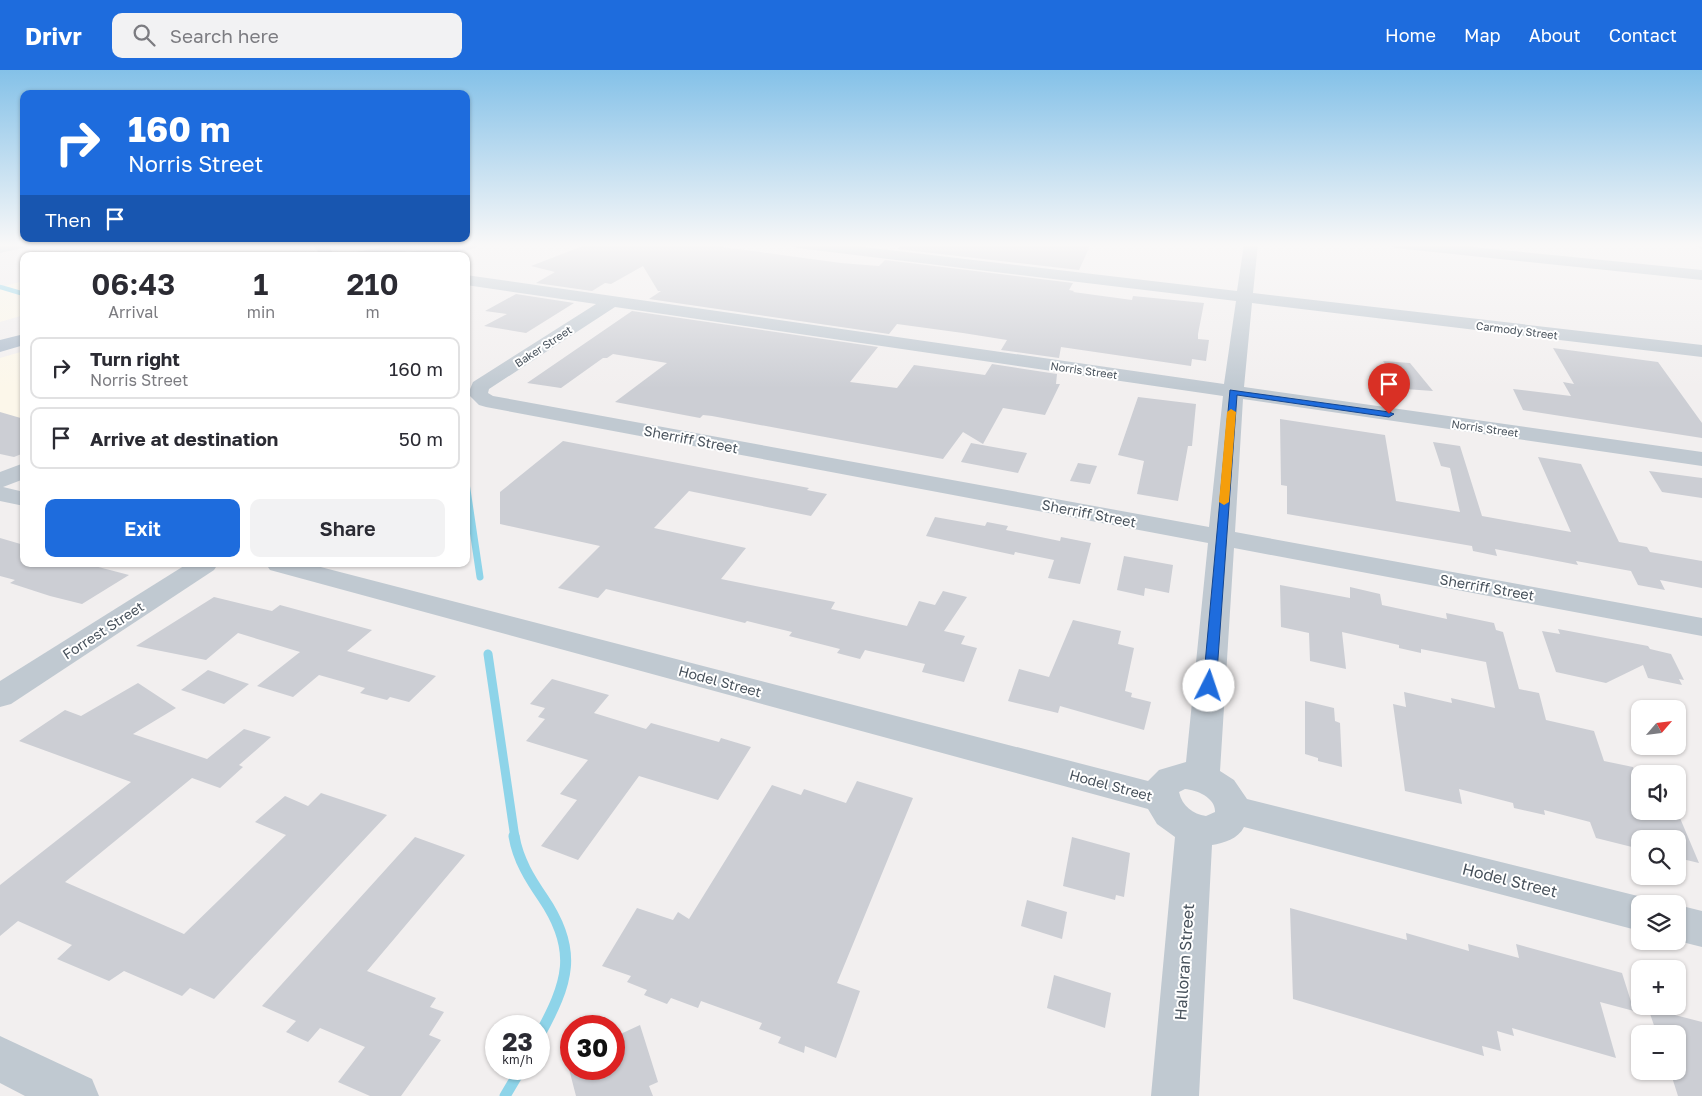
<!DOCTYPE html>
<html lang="en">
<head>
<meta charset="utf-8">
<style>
	:root { --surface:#fff; --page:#f2f2f3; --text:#2b2b33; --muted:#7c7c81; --line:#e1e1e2; --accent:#1e6cdd }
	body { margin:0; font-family:"Golos Text",sans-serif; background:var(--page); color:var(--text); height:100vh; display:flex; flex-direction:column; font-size:19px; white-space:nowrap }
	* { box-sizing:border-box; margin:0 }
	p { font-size:16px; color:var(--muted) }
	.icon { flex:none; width:28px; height:28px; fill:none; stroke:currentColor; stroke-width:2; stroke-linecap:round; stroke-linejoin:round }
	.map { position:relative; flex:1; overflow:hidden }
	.sheet { position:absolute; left:20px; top:182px; width:450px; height:315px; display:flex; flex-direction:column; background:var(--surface); border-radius:10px; box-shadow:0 1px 4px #0004 }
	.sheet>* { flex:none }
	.banner { position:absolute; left:20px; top:20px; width:450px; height:152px; border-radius:10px; box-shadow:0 1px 4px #0004; background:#1e6cdd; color:#fff; overflow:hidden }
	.needle { width:32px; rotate:62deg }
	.tools { position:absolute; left:1631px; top:630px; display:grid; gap:10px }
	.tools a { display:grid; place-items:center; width:55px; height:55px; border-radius:10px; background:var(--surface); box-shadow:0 1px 4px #0004; font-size:25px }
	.speed { position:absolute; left:485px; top:945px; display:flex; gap:10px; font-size:25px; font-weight:700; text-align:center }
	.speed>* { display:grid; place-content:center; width:65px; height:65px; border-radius:50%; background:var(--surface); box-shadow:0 1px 4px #0004; line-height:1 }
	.speed small { font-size:12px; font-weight:400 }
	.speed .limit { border:8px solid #d22; background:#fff; color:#111 }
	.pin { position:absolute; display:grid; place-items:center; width:42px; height:42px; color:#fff; margin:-51px -21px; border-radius:50% 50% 50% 0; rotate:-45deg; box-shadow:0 0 5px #0007 }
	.pin .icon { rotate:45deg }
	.me { position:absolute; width:55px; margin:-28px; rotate:4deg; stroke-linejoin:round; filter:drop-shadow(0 0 4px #0008) }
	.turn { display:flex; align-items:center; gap:18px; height:105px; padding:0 25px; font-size:22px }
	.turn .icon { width:65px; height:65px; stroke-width:2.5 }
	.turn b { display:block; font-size:35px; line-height:42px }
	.then { display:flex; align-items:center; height:48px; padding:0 25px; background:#0003; gap:10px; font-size:19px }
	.eta { display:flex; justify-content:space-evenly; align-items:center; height:85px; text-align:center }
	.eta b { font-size:30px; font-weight:600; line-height:35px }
	.action { display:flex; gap:10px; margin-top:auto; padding:10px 25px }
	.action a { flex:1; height:58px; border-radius:10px; background:var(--accent); color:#fff; font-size:20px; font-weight:600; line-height:58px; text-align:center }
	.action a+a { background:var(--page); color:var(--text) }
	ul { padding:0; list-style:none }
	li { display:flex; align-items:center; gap:15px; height:62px; margin:0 10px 8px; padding:0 15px; border:2px solid var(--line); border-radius:10px }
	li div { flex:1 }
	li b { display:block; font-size:19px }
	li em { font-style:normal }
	header { display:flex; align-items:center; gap:30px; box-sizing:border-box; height:70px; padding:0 25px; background:var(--accent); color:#fff }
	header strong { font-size:24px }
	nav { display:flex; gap:28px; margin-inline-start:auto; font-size:18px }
	.search { width:350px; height:45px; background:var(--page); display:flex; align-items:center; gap:12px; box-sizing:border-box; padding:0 18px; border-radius:10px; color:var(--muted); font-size:19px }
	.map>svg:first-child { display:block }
	.commercial { fill:#fcf7ea }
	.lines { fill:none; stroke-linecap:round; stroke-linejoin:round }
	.stream-far3 { stroke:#8ed4e9; stroke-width:4.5 }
	.stream-far2 { stroke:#8ed4e9; stroke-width:7 }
	.stream-far1 { stroke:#8ed4e9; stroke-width:9 }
	.stream { stroke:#8ed4e9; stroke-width:11 }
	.building { fill:#ccced4 }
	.minor { fill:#c0c9d1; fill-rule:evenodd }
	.major { fill:#b0becd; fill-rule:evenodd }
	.route { fill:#1e6cdd; stroke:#144690 }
	.slow { fill:#f59e0b }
	.labels { text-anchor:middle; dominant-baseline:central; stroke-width:4; stroke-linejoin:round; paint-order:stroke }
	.far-street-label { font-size:11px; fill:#48525c; stroke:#fff }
	.street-label { font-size:14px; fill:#48525c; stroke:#fff }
	.near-street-label { font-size:16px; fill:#48525c; stroke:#fff }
</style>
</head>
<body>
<header>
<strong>Drivr</strong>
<div class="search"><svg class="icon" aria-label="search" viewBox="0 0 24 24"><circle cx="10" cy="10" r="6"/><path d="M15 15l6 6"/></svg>Search here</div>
<nav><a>Home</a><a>Map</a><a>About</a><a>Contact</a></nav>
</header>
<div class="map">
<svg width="1702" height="1026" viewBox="0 0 1702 1026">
	<rect width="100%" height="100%" fill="#f2efef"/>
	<g class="commercial">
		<polygon points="195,174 286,174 293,186 125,186"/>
		<polygon points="332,174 390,174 340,183"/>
		<polygon points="24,211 24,245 0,252 0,214 4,216"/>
		<polygon points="24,281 24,355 0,366 0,288"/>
	</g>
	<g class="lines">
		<polyline class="stream-far3" points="0,217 24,224"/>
		<polyline class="stream-far2" points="466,413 480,507"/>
		<polyline class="stream-far1" points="488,584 515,768"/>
		<g class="stream">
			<path d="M514,766C518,790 530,809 543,828C579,881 568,913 539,966"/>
			<polyline points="505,1026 521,999"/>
		</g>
	</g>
	<g class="building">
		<polygon points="588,174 700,174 841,193 879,196 885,190 1073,213 1069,220 1074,221 1073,222 1132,230 1133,226 1204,233 1198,264 1198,269 1209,270 1206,291 1192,289 1191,296 1061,277 1059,288 1001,280 1007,270 963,263 897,254 889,264 649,229 661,221 658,221 643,196 611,214 605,213 592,221 536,213 555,202 531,196"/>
		<polygon points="902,174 1075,174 1090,176 1079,200 897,179"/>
		<polygon points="516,224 574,233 526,263 484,256 507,244 485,241"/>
		<polygon points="632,241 878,277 850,312 897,318 914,295 985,305 992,294 1057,304 1056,314 1060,314 1045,345 1003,338 983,374 963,362 943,389 712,346 703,345 700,348 615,332 667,293 613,284 607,288 603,288 561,318 527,313"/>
		<polygon points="1553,278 1658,292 1702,353 1702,368 1523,340 1513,319 1571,326 1563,312 1574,314"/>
		<polygon points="1383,291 1410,293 1433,321 1405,319"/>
		<polygon points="1138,327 1196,334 1192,376 1188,376 1178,431 1137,424 1144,391 1118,385"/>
		<polygon points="0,342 24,349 24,383 14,387 0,384"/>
		<polygon points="1280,349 1385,365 1396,431 1460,442 1450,398 1441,396 1433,372 1460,376 1482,446 1571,462 1538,387 1581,394 1619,472 1647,477 1650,482 1702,491 1702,518 1660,510 1665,520 1638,515 1631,501 1576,491 1578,495 1495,479 1497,486 1473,481 1472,476 1287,444 1287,416 1281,415"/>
		<polygon points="563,371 809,418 807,420 827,424 811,446 689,421 654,458 746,478 721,509 835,532 831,539 907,556 919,531 935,535 943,521 967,527 944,561 965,566 961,574 977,578 964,612 922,602 925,594 865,580 860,589 837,583 840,579 789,566 792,562 747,551 745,553 606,519 598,528 558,518 600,476 500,454 500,422"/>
		<polygon points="971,373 1027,383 1018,403 961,392"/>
		<polygon points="1078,393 1097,396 1090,414 1070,411"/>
		<polygon points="1649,401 1702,408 1702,428 1662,422"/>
		<polygon points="935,447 985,456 987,452 1008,456 1006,460 1060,471 1061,467 1091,473 1080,514 1048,508 1054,490 1015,482 1014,485 926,466"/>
		<polygon points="0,468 24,475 24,494 87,494 129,505 82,534 50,526 10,513 15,510 0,506"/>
		<polygon points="1124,486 1173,495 1169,523 1145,518 1144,526 1117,520"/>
		<polygon points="1280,515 1350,528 1350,517 1380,524 1382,535 1447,549 1446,543 1494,553 1496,560 1503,562 1519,619 1539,623 1546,650 1594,661 1604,691 1633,697 1640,713 1640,741 1677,741 1699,793 1678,788 1678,769 1640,769 1640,779 1596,768 1590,752 1544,740 1545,745 1514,738 1513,733 1459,719 1462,734 1405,721 1393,634 1406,637 1404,622 1452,633 1451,628 1495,638 1486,592 1421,579 1421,583 1399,578 1399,575 1342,562 1346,599 1310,591 1309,563 1281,557"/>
		<polygon points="214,527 272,541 280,535 372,560 347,581 436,606 409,632 390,627 387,630 360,623 365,618 319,605 293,627 257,616 300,582 238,563 206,590 136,576"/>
		<polygon points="1073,550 1121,561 1118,574 1134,578 1125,621 1132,623 1131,627 1151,632 1144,660 1060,636 1058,643 1008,631 1019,599 1049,607"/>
		<polygon points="1558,559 1648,576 1650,579 1671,584 1684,610 1679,609 1682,615 1648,608 1643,595 1606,613 1556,602 1542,561 1560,564"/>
		<polygon points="208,600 249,614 224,634 181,620"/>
		<polygon points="552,609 609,625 594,643 646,659 651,653 719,672 721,668 751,677 718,730 639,706 578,790 541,776 577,730 560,724 588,690 526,671 545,649 538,647 545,638 530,634"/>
		<polygon points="138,613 176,638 133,664 207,689 244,659 271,667 239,695 243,697 220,718 192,708 65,812 184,864 286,765 255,752 285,726 308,736 321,723 387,745 214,929 190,918 182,926 124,901 109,911 57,889 72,875 18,851 0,866 0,815 131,712 19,671 65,640 81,646"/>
		<polygon points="1305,631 1334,638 1335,651 1340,653 1342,697 1318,691 1318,688 1305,684"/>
		<polygon points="857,711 913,728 837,913 860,921 836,988 805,976 804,983 778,973 781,967 759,959 762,953 701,931 698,938 671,928 667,934 644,925 647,920 627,912 631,906 602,896 637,838 673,850 678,842 689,849 772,715 801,725 804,719 846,733"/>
		<polygon points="415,767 465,785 367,901 436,928 430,937 444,942 429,965 441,970 401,1026 370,1026 338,1012 365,977 320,958 308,972 286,962 296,951 262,936"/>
		<polygon points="1072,767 1130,783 1124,827 1116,825 1115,830 1063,816"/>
		<polygon points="1027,830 1067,842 1062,869 1021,856"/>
		<polygon points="1290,838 1407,870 1406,863 1469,881 1468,874 1519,888 1516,874 1622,903 1634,941 1600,932 1616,988 1512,958 1514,966 1497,961 1501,981 1482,976 1484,986 1293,929"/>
		<polygon points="1054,905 1111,923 1105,958 1047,938"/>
		<polygon points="1648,938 1702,952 1702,1026 1678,1026 1670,1001 1678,1001 1678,964 1657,964"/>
		<polygon points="640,955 658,1012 649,1016 653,1026 576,1026 569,999 614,999 614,967"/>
	</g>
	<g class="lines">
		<g class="minor">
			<polygon points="29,174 27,177 0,183 0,175"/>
			<path d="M790,174H838L1237,221L1244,174H1258L1253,223L1702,275V287L1252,233L1244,317L1702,382V396L1243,329L1235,462L1702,548V566L1234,478L1220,701L1234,710L1247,729L1654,830L1656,834H1640V861L1244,757C1238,769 1224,773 1212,775L1199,1026H1151L1175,767L1157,754L1148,739L270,500L266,494H309L1148,711L1159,700L1186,692L1208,473L486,337L479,335L468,324L473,312L596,234L466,215V205L1224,314L1236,231L797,178ZM615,237L1223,326L1209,457L493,326L488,323L489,319ZM1185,719C1197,720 1216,728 1215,742L1206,746C1193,744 1182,736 1179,722Z"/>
			<polygon points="1388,174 1443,174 1702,200 1702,210 1395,178"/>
			<polygon points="1692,174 1702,174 1702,179"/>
			<polygon points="24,393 24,409 3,417 24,422 24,436 0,431 0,402"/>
			<polygon points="187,494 218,494 214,500 11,634 0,637 0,611"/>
			<polygon points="1678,835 1702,841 1702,877 1678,871"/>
			<polygon points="0,966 92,1009 99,1026 25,1026 0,1013"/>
		</g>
		<g class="major">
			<polygon points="312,174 327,174 335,186 321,186"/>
			<path d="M398,174H433L426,178L448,174H481C472,184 415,187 401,186L403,183L423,179L380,186H349L356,182Z"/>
			<polygon points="24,264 24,275 0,282 0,270"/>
		</g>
	</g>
	<linearGradient id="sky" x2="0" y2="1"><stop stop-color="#84c1e8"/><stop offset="0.55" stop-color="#f9f8f8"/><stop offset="1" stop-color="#f9f8f8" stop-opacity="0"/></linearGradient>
	<rect width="1702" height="318" fill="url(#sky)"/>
	<polygon class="route" points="1230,320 1389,342 1394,344 1389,347 1237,325 1216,616 1209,620 1203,616"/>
	<polygon class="slow" points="1231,339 1236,342 1229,432 1224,435 1219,432 1227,342"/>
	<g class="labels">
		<g class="far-street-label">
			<text transform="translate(1517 260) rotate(7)">Carmody Street</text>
			<text transform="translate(543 276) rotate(-33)">Baker Street</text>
			<text transform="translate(1084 300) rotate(8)">Norris Street</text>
			<text transform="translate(1485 358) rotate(8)">Norris Street</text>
		</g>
		<g class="street-label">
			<text transform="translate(691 369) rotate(11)">Sherriff Street</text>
			<text transform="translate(1089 443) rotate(11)">Sherriff Street</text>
			<text transform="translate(1487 517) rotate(10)">Sherriff Street</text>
			<text transform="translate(103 560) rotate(-33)">Forrest Street</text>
			<text transform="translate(720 611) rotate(15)">Hodel Street</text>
			<text transform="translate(1111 715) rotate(15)">Hodel Street</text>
		</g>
		<g class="near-street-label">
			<text transform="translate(1510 810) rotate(14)">Hodel Street</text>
			<text transform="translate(1184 892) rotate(-86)">Halloran Street</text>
		</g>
	</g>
</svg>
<div class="tools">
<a><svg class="needle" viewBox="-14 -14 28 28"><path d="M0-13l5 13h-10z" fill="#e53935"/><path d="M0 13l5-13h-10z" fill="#7c7c81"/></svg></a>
<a><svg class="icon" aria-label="sound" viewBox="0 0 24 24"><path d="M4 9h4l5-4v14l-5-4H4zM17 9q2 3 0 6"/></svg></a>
<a><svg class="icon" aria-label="search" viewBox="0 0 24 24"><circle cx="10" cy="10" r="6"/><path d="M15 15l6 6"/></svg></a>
<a><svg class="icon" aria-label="layers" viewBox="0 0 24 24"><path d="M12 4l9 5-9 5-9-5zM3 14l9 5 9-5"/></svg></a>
<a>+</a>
<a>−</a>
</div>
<div class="speed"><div>23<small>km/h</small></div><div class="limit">30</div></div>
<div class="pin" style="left:1389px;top:344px;background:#d93025"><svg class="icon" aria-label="arrive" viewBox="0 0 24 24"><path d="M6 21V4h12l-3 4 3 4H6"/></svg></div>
<svg class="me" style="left:1209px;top:616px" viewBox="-20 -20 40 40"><circle r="19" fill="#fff"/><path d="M0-13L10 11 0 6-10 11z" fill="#1e6cdd"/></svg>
<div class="banner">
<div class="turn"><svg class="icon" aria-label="right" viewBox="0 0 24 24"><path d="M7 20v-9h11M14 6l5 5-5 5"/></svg><div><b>160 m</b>Norris Street</div></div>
<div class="then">Then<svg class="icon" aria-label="arrive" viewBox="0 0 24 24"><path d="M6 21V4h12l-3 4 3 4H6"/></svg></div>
</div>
<section class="sheet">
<div class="eta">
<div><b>06:43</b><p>Arrival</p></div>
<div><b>1</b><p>min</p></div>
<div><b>210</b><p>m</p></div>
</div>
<ul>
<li><svg class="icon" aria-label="right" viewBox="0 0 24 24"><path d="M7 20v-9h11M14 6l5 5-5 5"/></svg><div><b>Turn right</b><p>Norris Street</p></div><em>160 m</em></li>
<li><svg class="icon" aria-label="arrive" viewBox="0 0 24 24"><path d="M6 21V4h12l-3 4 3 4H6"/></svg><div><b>Arrive at destination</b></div><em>50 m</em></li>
</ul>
<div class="action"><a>Exit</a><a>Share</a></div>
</section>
</div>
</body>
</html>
